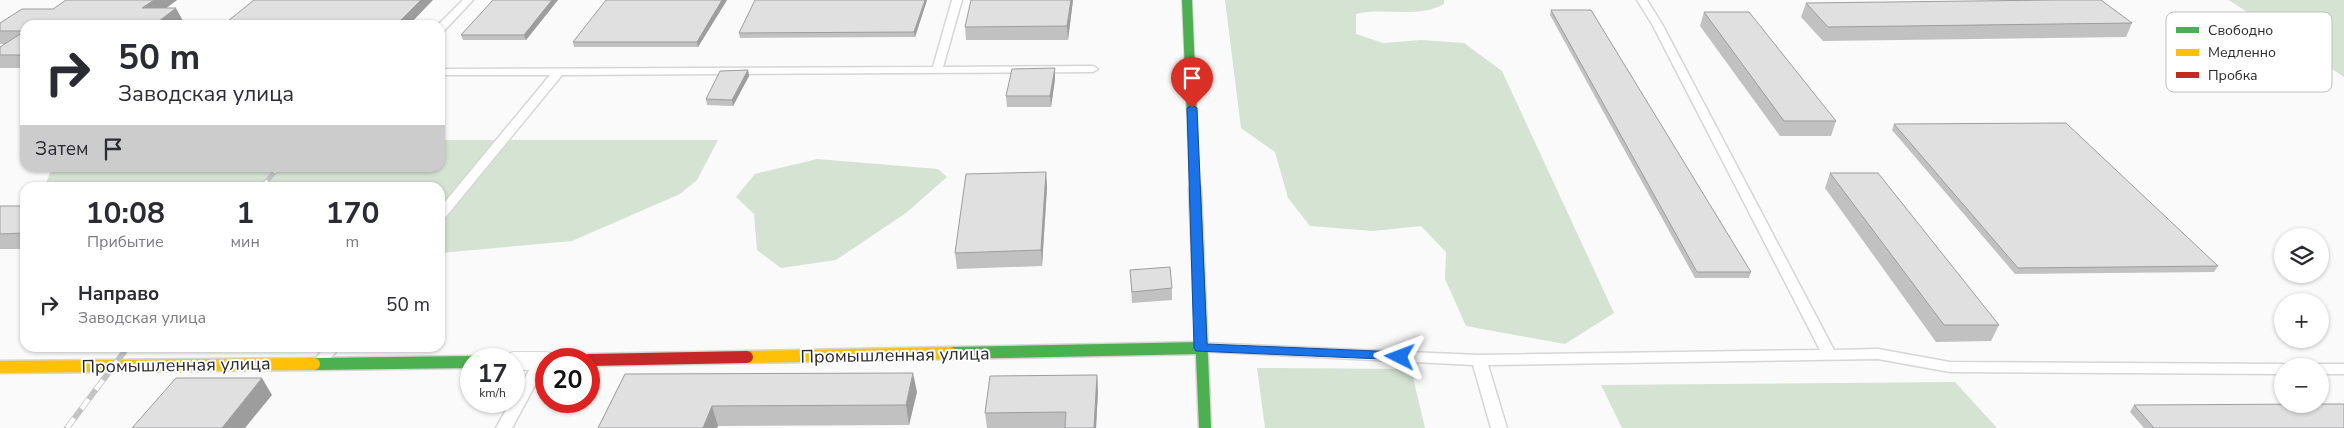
<!DOCTYPE html>
<html lang="ru">
<head>
<meta charset="utf-8">
<style>
	:root { --surface:#fff; --page:#f7f7f7; --text:#2b2b33; --muted:#7c7c81 }
	body { margin:0; font-family:"Nunito Sans",sans-serif; background:var(--page); color:var(--text); height:100vh; display:flex; flex-direction:column; font-size:19px; white-space:nowrap }
	* { box-sizing:border-box; margin:0 }
	p { font-size:16px; color:var(--muted) }
	.icon { flex:none; width:28px; height:28px; fill:none; stroke:currentColor; stroke-width:2; stroke-linecap:round; stroke-linejoin:round }
	.map { position:relative; flex:1; overflow:hidden }
	.details { position:absolute; left:20px; top:182px; width:425px; height:170px; display:flex; flex-direction:column; background:var(--surface); border-radius:15px; box-shadow:0 1px 4px #0004 }
	.details>* { flex:none }
	.hud { position:absolute; left:20px; top:20px; width:425px; height:152px; border-radius:15px; box-shadow:0 1px 4px #0004; background:#fff; color:var(--text); overflow:hidden }
	.controls { position:absolute; left:2274px; top:228px; display:grid; gap:10px }
	.controls a { display:grid; place-items:center; width:55px; height:55px; border-radius:50%; background:var(--surface); box-shadow:0 1px 4px #0004; font-size:25px }
	.speed { position:absolute; left:460px; top:348px; display:flex; gap:10px; font-size:25px; font-weight:700; text-align:center }
	.speed>* { display:grid; place-content:center; width:65px; height:65px; border-radius:50%; background:var(--surface); box-shadow:0 1px 4px #0004; line-height:1 }
	.speed small { font-size:12px; font-weight:400 }
	.speed .limit { border:8px solid #d22; background:#fff; color:#111 }
	.pin { position:absolute; display:grid; place-items:center; width:42px; height:42px; color:#fff; margin:-51px -21px; border-radius:50% 50% 50% 0; rotate:-45deg; box-shadow:0 0 5px #0007 }
	.pin .icon { rotate:45deg }
	.me { position:absolute; width:55px; margin:-28px; rotate:273deg; stroke-linejoin:round; filter:drop-shadow(0 0 4px #0008) }
	.turn { display:flex; align-items:center; gap:18px; height:105px; padding:0 15px; font-size:22px }
	.turn .icon { width:65px; height:65px; stroke-width:2.5 }
	.turn b { display:block; font-size:35px; line-height:42px }
	.then { display:flex; align-items:center; height:48px; padding:0 15px; background:#0003; gap:10px; font-size:19px }
	.eta { display:flex; justify-content:space-evenly; align-items:center; height:85px; text-align:center }
	.eta b { font-size:30px; font-weight:700; line-height:35px }
	ul { padding:0; list-style:none }
	li { display:flex; align-items:center; gap:15px; height:75px; padding:0 15px }
	li div { flex:1 }
	li b { display:block; font-size:19px }
	li em { font-style:normal }
	.map>svg:first-child { display:block }
	.green { fill:#d4e3d2 }
	.lines { fill:none; stroke-linecap:round; stroke-linejoin:round }
	.lane-casing { stroke:#d6d6d6; stroke-width:3 }
	.street-casing { stroke:#d6d6d6; stroke-width:2 }
	.fast-far1-casing { stroke:#d6d6d6; stroke-width:12 }
	.fast-casing { stroke:#d6d6d6; stroke-width:15 }
	.slow-casing { stroke:#d6d6d6; stroke-width:15 }
	.jam-casing { stroke:#d6d6d6; stroke-width:15 }
	.lane { fill:#fefefe; fill-rule:evenodd }
	.street { fill:#fefefe; fill-rule:evenodd }
	.fast-far1 { stroke:#4caf50; stroke-width:10 }
	.fast { stroke:#4caf50; stroke-width:12 }
	.slow { stroke:#ffc107; stroke-width:12 }
	.jam { stroke:#c62828; stroke-width:12 }
	.rail-far1-casing { stroke:#c3c3c4; stroke-width:5 }
	.rail-casing { stroke:#c3c3c4; stroke-width:6 }
	.rail-far1 { stroke:#fff; stroke-width:3; stroke-dasharray:10; stroke-linecap:butt }
	.rail { stroke:#fff; stroke-width:4.5; stroke-dasharray:12; stroke-linecap:butt }
	.wall { fill:#c1c1c2 }
	.shaded-wall { fill:#9d9d9e }
	.building { fill:#e0e0e1; stroke:#9d9d9e }
	.route { fill:#1a73e8; stroke:#114b97 }
	.labels { text-anchor:middle; dominant-baseline:central; stroke-width:4; stroke-linejoin:round; paint-order:stroke }
	.street-label { font-size:18px; fill:#2a2a2b; stroke:#fff }
	.key { fill:#fff; stroke:#bfbfbf; stroke-width:1 }
	.key-label { font-size:14px; fill:#2a2a2b }
</style>
</head>
<body>
<div class="map">
<svg width="2344" height="428" viewBox="0 0 2344 428">
	<rect width="100%" height="100%" fill="#fafafb"/>
	<g class="green">
		<path d="M1225,0H1444V4C1419,19 1383,7 1356,14V34L1383,43L1421,40L1464,43L1502,71L1614,313L1565,344L1466,326L1445,279L1446,252L1421,226L1373,231L1310,226L1288,198L1275,152L1241,128Z"/>
		<polygon points="2229,0 2344,0 2344,77"/>
		<polygon points="440,140 718,140 697,180 680,194 572,241 440,253 440,188 44,188 52,168 440,168"/>
		<polygon points="817,159 938,169 947,177 906,213 836,260 781,268 757,250 754,214 736,197 755,174"/>
		<polygon points="1257,368 1411,369 1425,428 1265,428"/>
		<polygon points="1955,382 1997,428 1622,428 1601,385"/>
	</g>
	<g class="lines">
		<defs>
			<g id="lane">
				<polygon points="463,0 473,0 444,31 440,32 440,25 438,25"/>
				<polygon points="952,0 962,0 943,67 1093,66 1098,69 1093,72 562,75 444,219 440,220 440,208 550,75 440,75 440,69 933,67"/>
				<polygon points="1637,0 1647,0 1662,24 1834,350 1878,349 1950,362 2282,364 2288,366 2282,366 2282,374 1950,372 1878,359 1488,365 1507,428 1491,428 1473,365 1196,351 1194,348 1196,345 1201,343 1479,355 1820,350 1652,24"/>
				<polygon points="324,348 339,348 324,366 314,366 312,363"/>
				<polygon points="541,356 546,358 546,365 512,428 496,428 511,401 514,401 514,397 536,358"/>
				<polygon points="2320,364 2344,364 2344,374 2320,374 2320,366 2314,366"/>
			</g>
			<polygon id="street" points="514,352 546,352 556,354 558,359 546,359 546,370 514,370 514,359 502,359 504,354"/>
			<polyline id="fast-far1" points="1187,0 1195,190"/>
			<g id="fast">
				<polyline points="1195,189 1205,428"/>
				<polyline points="950,353 1201,348"/>
				<polyline points="314,364 471,362"/>
			</g>
			<g id="slow">
				<polyline points="747,357 950,353"/>
				<polyline points="0,367 314,364"/>
			</g>
			<polyline id="jam" points="589,360 747,357"/>
		</defs>
		<use href="#lane" class="lane-casing"/>
		<use href="#street" class="street-casing"/>
		<use href="#fast-far1" class="fast-far1-casing"/>
		<use href="#fast" class="fast-casing"/>
		<use href="#slow" class="slow-casing"/>
		<use href="#jam" class="jam-casing"/>
		<use href="#lane" class="lane"/>
		<use href="#street" class="street"/>
		<use href="#fast-far1" class="fast-far1"/>
		<use href="#fast" class="fast"/>
		<use href="#slow" class="slow"/>
		<use href="#jam" class="jam"/>
		<defs>
			<polyline id="rail-far1" points="261,188 278,168"/>
			<polyline id="rail" points="67,428 127,348"/>
		</defs>
		<use href="#rail-far1" class="rail-far1-casing"/>
		<use href="#rail" class="rail-casing"/>
		<use href="#rail-far1" class="rail-far1"/>
		<use href="#rail" class="rail"/>
	</g>
	<g class="wall">
		<polygon points="177,0 166,8 183,21 177,25 25,25 25,68 0,68 0,47 5,44 0,44 0,23 53,9"/>
		<polygon points="493,0 558,0 526,40 463,40 461,35"/>
		<polygon points="727,0 698,47 574,47 573,42"/>
		<polygon points="927,0 915,37 740,38 739,33"/>
		<polygon points="1073,0 1068,40 966,40 965,27"/>
		<polygon points="1806,3 2132,23 2126,37 1823,41 1801,17"/>
		<polygon points="1551,10 1751,272 1749,278 1695,278 1550,15"/>
		<polygon points="1704,12 1836,121 1831,136 1780,136 1700,26"/>
		<polygon points="1055,68 1055,79 1051,107 1007,107 1006,96"/>
		<polygon points="748,70 749,76 733,106 707,105 706,99"/>
		<polygon points="1894,124 2218,266 2214,272 2015,274 1892,130"/>
		<polygon points="1046,172 1047,187 1042,266 957,269 955,253"/>
		<polygon points="1830,173 1999,325 1991,341 1936,342 1825,188"/>
		<rect x="0" y="206" width="25" height="43"/>
		<polygon points="1130,270 1172,288 1172,300 1132,303"/>
		<polygon points="625,374 917,392 909,425 718,426 717,428 598,428"/>
		<polygon points="1097,375 1098,391 1096,428 987,428 985,413"/>
		<polygon points="2134,405 2344,428 2144,428 2130,412"/>
	</g>
	<g class="shaded-wall">
		<polygon points="154,0 177,0 149,21 142,8"/>
		<polygon points="421,0 433,0 409,25 396,25"/>
		<polygon points="552,0 558,0 526,40 524,35"/>
		<polygon points="722,0 727,0 698,47 697,42"/>
		<polygon points="925,0 927,0 915,37 914,32"/>
		<polygon points="1071,0 1073,0 1068,40 1067,26"/>
		<polygon points="176,8 183,21 177,25 154,25"/>
		<polygon points="1055,68 1055,79 1051,107 1050,96"/>
		<polygon points="748,70 749,76 733,106 732,100"/>
		<polygon points="1046,172 1047,187 1042,266 1041,250"/>
		<polygon points="913,373 917,392 909,425 906,405"/>
		<polygon points="1097,375 1098,391 1096,428 1094,428"/>
		<polygon points="262,378 272,395 245,428 222,428"/>
		<polygon points="712,406 718,426 717,428 703,428"/>
	</g>
	<g class="building">
		<polygon points="66,0 154,0 142,8 176,8 154,25 25,25 25,55 0,55 0,47 25,31 0,31 0,23 22,9 53,9"/>
		<polygon points="254,0 421,0 396,25 223,25"/>
		<polygon points="493,0 552,0 524,35 461,35"/>
		<polygon points="606,0 722,0 697,42 573,42"/>
		<polygon points="755,0 925,0 914,32 739,33"/>
		<polygon points="971,0 1071,0 1067,26 965,27"/>
		<polygon points="2055,0 2101,0 2132,23 1828,27 1806,3"/>
		<polygon points="1551,10 1591,10 1751,272 1697,272"/>
		<polygon points="1704,12 1749,12 1836,121 1784,121"/>
		<polygon points="1055,68 1050,96 1006,96 1012,69"/>
		<polygon points="748,70 732,100 706,99 720,71"/>
		<polygon points="2066,123 2218,266 2018,268 1894,124"/>
		<polygon points="1046,172 1041,250 955,253 966,174"/>
		<polygon points="1830,173 1878,173 1999,325 1944,325"/>
		<polygon points="0,206 25,206 25,233 0,234"/>
		<polygon points="1170,267 1172,288 1132,292 1130,270"/>
		<polygon points="913,373 906,405 712,406 703,428 598,428 625,374"/>
		<polygon points="1097,375 1094,428 1065,428 1066,412 985,413 990,376"/>
		<polygon points="176,378 262,378 222,428 132,428"/>
		<polygon points="2320,404 2344,404 2344,428 2154,428 2134,405"/>
	</g>
	<polygon class="route" points="1192,105 1197,108 1207,344 1400,352 1404,354 1406,357 1404,360 1196,351 1194,348 1187,108"/>
	<g class="labels">
		<g class="street-label">
			<text transform="translate(895 355) rotate(-1)">Промышленная улица</text>
			<text transform="translate(176 365) rotate(-1)">Промышленная улица</text>
		</g>
	</g>
	<rect x="2166" y="12" width="166" height="80" rx="8" class="key"/>
	<rect x="2176" y="27" width="23" height="6" fill="#4caf50"/>
	<rect x="2176" y="49" width="23" height="7" fill="#ffc107"/>
	<rect x="2176" y="72" width="23" height="6" fill="#c62828"/>
	<g class="key-label">
		<text x="2208" y="35">Свободно</text>
		<text x="2208" y="57">Медленно</text>
		<text x="2208" y="80">Пробка</text>
	</g>
</svg>
<div class="controls">
<a><svg class="icon" aria-label="layers" viewBox="0 0 24 24"><path d="M12 4l9 5-9 5-9-5zM3 14l9 5 9-5"/></svg></a>
<a>+</a>
<a>−</a>
</div>
<div class="speed"><div>17<small>km/h</small></div><div class="limit">20</div></div>
<div class="pin" style="left:1192px;top:108px;background:#d93025"><svg class="icon" aria-label="arrive" viewBox="0 0 24 24"><path d="M6 21V4h12l-3 4 3 4H6"/></svg></div>
<svg class="me" style="left:1400px;top:357px" viewBox="-20 -20 40 40"><path d="M0-17L14 15 0 8-14 15z" fill="#1a73e8" stroke="#fff" stroke-width="4"/></svg>
<div class="hud">
<div class="turn"><svg class="icon" aria-label="right" viewBox="0 0 24 24"><path d="M7 20v-9h11M14 6l5 5-5 5"/></svg><div><b>50 m</b>Заводская улица</div></div>
<div class="then">Затем<svg class="icon" aria-label="arrive" viewBox="0 0 24 24"><path d="M6 21V4h12l-3 4 3 4H6"/></svg></div>
</div>
<section class="details">
<div class="eta">
<div><b>10:08</b><p>Прибытие</p></div>
<div><b>1</b><p>мин</p></div>
<div><b>170</b><p>m</p></div>
</div>
<ul>
<li><svg class="icon" aria-label="right" viewBox="0 0 24 24"><path d="M7 20v-9h11M14 6l5 5-5 5"/></svg><div><b>Направо</b><p>Заводская улица</p></div><em>50 m</em></li>
</ul>
</section>
</div>
</body>
</html>
